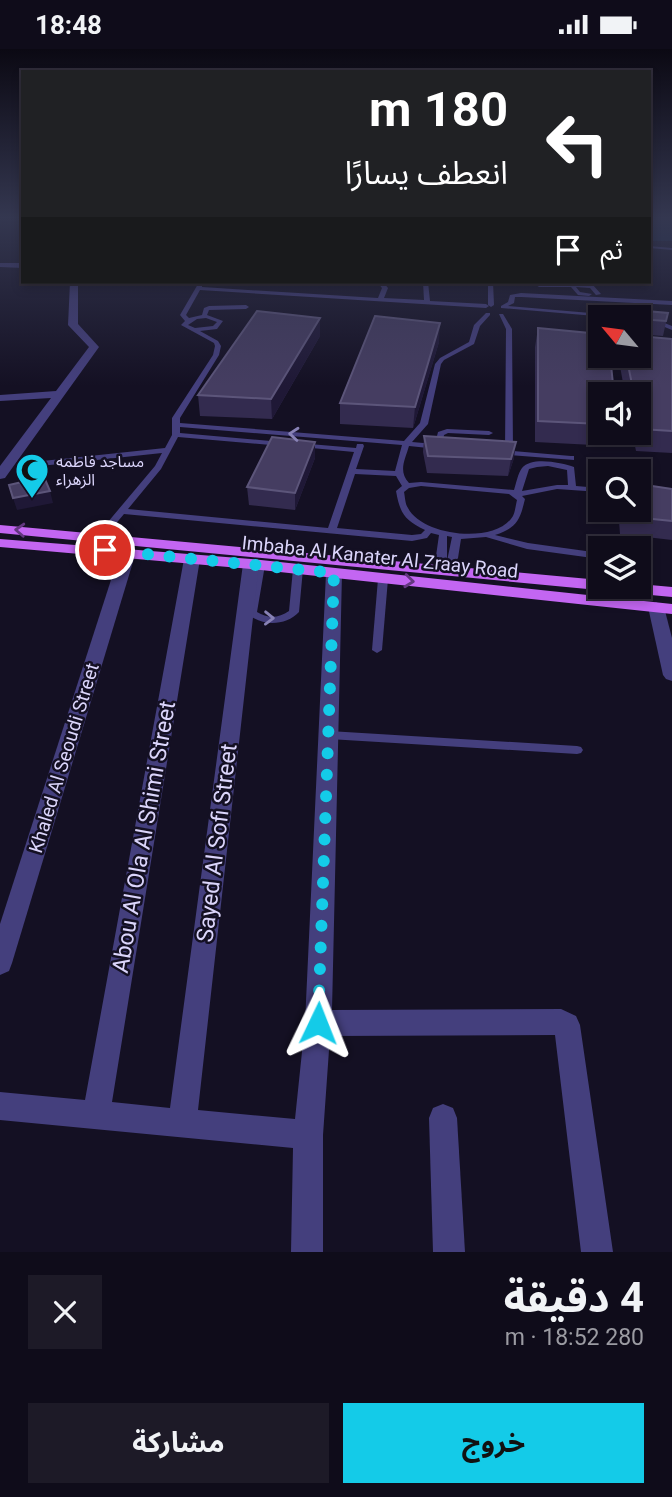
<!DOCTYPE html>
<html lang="ar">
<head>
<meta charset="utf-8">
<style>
	:root { --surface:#0f0c1a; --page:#1d1a27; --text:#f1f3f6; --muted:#9b9ba2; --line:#2f2c39; --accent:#14cbe8 }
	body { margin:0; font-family:Roboto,"Noto Sans Arabic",sans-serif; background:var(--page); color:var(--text); direction:rtl; height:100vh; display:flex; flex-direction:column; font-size:26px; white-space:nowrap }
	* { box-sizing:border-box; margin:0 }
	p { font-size:23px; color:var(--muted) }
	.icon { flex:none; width:38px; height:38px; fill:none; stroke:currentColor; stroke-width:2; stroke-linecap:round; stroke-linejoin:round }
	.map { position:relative; height:1203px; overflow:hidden; direction:ltr }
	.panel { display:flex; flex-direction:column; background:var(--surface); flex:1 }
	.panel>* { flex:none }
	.banner { position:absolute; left:21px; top:21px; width:630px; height:214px; border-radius:0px; box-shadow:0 4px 10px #0003,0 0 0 2px var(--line); direction:rtl; background:#202124; color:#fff; overflow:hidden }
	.needle { width:46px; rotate:299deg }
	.controls { position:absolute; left:588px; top:256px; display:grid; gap:14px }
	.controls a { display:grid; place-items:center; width:63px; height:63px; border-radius:0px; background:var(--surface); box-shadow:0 4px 10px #0003,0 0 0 2px var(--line); font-size:35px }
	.pin { position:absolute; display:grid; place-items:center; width:60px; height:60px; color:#fff; margin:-30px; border:4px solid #fff; border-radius:50%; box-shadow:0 2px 7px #0007 }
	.me { position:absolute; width:77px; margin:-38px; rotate:2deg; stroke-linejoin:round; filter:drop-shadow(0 0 5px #0008) }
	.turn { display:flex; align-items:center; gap:24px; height:147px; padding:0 28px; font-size:32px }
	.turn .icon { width:91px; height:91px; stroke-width:2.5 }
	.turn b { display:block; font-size:49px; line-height:60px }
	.then { display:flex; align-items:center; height:66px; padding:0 28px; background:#0003; gap:14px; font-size:26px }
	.round { display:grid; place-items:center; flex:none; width:74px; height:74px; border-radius:0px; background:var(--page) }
	.headline { display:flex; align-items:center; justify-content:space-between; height:119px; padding:0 28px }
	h1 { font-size:42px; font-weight:700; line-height:52px }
	.primary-button { display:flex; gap:14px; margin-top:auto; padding:14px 28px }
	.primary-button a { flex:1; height:80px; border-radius:0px; background:var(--accent); color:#111; font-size:28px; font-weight:700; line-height:80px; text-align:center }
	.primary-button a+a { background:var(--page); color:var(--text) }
	.status { display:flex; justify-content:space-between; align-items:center; height:49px; padding:0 35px; background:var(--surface); direction:ltr }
	.status svg { height:19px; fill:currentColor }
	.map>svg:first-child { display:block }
	.water { fill:#142748 }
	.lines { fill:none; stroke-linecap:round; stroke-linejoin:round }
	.service { fill:#443f7d; fill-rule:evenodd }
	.minor { fill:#443f7d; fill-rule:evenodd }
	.primary { fill:#c366f2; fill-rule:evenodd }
	.wall { fill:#332b4f }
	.shaded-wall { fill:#1f1836 }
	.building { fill:#453d61; stroke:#5c557a; stroke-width:2 }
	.oneway { stroke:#8882b6 }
	.oneway2 { stroke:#633780 }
	.route { stroke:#14cbe8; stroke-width:12; stroke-dasharray:0 21.6 }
	.labels { text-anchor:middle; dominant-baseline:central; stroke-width:5; stroke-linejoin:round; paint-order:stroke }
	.far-poi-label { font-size:16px; fill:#dbd5fb; stroke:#141023; text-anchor:start }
	.street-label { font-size:19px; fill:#dbd5fb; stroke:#141023 }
	.near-street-label { font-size:23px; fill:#dbd5fb; stroke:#141023 }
</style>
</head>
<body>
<div class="status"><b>18:48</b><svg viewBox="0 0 49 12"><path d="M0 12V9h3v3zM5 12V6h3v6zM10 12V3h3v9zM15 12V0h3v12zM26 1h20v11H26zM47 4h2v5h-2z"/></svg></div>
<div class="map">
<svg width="672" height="1203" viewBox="0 0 672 1203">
	<rect width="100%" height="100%" fill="#141023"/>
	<rect class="water" x="649" y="168" width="23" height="24"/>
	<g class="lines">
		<g class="service">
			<polygon points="649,197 672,199 672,201 649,199"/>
			<path d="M377,233H383L388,239L384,249L424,251L423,233H428L430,252L486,255L489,257L486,259L200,241L186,266L189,269L202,266L204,259L209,257L246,256L249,258L246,260L209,261L207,266L223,272L217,280L200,282L218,292L221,297L219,306L180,369V374L404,392L420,374L435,315L440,309L469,293L474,276L486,264H490V266L480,277L474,295L444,311L441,315L428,375L412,393L435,395L438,383L447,380L489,382L493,384L489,386L448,384L444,386L442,398L438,400L409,397C405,411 398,422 409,434L421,433L514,441C516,435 518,424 522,419C532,407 562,414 574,418L576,437L600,439V443L557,440L522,447L525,450C520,471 517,479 495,486L528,494L600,504V510L527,500L486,488L461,490L458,509L447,524L444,525L439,522L436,507L439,486L431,484L427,489L412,492L124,465L103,490L100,491L96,488L97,486L155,417L162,404L50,416L33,417L29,415L33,413L165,399L172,386V369L213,306L215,297L214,294L181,276L185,272L180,266L198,235H202V238L378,249L382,239ZM206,269L217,273L213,277L195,279L188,276L197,270ZM180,378L402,396L395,422L356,420L364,397L363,395H357L356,399L298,394V398H301L354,403L328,479L128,460L161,420L178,388L282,397L286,395L282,393L180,384ZM548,417L567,421L568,436H557L522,442L529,420L537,418ZM355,425L396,427L402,437L396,442C400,464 404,471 425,481L421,485L412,486L337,479ZM421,437L509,445L517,451C516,455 515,463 513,467C496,496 422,487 408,459C405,455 405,447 404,443L409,439ZM447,487L452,488L447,512Z"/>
			<polygon points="488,233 493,233 494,256 491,258 488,256"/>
			<polygon points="532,233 592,235 601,245 596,246 590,239 576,238 580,243 592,245 589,247 578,246 571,238 539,238"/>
			<polygon points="521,244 672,252 672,256 521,248 515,248 514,254 508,257 638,268 607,268 501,259 501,257 508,253 510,246"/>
			<polygon points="499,265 503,265 512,280 513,402 571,407 574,407 574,411 509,406 496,403 500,401 505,401 506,280"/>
			<polygon points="652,269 672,277 672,281 650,272 650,270"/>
			<polygon points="629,492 632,493 634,499 624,499 626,493"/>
			<path d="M260,513L265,516L257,563C268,570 279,569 289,562L293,520L298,517L303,520L299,563C286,577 261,578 247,564L255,516Z"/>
			<polygon points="383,527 388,530 382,601 377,604 372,601 378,530"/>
			<polygon points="329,682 577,697 581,698 583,701 581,704 577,705 329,690 325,689 323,686 325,683"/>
		</g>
		<g class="minor">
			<polygon points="0,214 23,214 23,219 0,218"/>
			<polygon points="70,233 78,233 78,275 99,298 5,429 0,430 0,417 51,349 0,352 0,346 56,342 89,298 68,276"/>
			<polygon points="128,498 136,503 12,914 9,922 0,926 0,875 120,503"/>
			<polygon points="192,505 200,510 112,1053 170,1059 243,515 251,510 259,515 198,1061 295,1070 305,974 326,524 328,521 340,521 342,524 332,961 561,960 576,967 580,976 613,1203 581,1203 555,986 330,987 323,1086 323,1203 291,1203 293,1099 0,1071 0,1043 85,1051 184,510"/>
			<polygon points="656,553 664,558 672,589 672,632 666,630 663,626 648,558"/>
			<polygon points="443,1055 453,1059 457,1069 465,1203 433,1203 429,1069 433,1059"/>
		</g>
		<g class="primary">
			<polygon points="0,476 600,531 600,537 639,537 639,535 672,538 672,548 0,484"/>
			<polygon points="0,490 251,510 672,555 672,565 251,520 0,498"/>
		</g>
	</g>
	<g class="wall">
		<polygon points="668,264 663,287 639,285 639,268"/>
		<polygon points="538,279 600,345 600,383 616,383 613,397 535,393 535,298"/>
		<polygon points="320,287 272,370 200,367 198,346"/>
		<polygon points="672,290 672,404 636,402 632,383 639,383 639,345 625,345 618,306 639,306"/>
		<polygon points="439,293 413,379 340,375 340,354"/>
		<polygon points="424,387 514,409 508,427 427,424 423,403"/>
		<polygon points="315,393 315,409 295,461 249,456 247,438"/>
		<polygon points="672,440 672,491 620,485 618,460 639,460"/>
	</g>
	<g class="shaded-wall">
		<polygon points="320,269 320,287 272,370 271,350"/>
		<polygon points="440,274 439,293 413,379 415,358"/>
		<polygon points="315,393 315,409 295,461 295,444"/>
		<polygon points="516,393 514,409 508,427 511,410"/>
		<polygon points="50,442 53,454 17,461 13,449"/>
	</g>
	<g class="building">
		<polygon points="612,259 668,264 666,272 639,270 639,268 610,268"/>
		<polygon points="257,262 320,269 271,350 198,346"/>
		<polygon points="375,267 440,274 415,358 340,354"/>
		<polygon points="538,279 600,285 600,306 610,306 614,345 600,345 600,375 538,372"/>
		<polygon points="639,287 672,290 672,382 641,380 639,369 639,345 634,345 626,306 639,306"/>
		<polygon points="424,387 516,393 511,410 428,407"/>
		<polygon points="272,388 315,393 295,444 247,438"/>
		<polygon points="44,428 50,442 13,449 9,436"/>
		<polygon points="639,435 672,440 672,472 624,467 624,460 639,460"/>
	</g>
	<defs><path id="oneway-chevron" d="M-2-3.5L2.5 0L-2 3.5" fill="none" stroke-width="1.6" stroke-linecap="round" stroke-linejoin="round" transform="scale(1.75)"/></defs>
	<g class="oneway">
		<use href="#oneway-chevron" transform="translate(294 385) rotate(-175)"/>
		<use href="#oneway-chevron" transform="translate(269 569) rotate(1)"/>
	</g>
	<g class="oneway2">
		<use href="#oneway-chevron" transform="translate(20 481) rotate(-177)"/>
		<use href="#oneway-chevron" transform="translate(409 532) rotate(6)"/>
	</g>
	<linearGradient id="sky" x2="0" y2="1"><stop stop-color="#0b0913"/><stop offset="0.5" stop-color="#343750"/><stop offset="1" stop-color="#343750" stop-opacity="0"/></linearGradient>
	<rect width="672" height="337" fill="url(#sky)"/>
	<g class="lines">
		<polyline class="route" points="105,501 334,524 318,974"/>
	</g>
	<defs>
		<symbol id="mosque-pin" viewBox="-11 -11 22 30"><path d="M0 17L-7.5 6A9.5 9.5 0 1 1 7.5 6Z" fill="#14cbe8" stroke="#141023"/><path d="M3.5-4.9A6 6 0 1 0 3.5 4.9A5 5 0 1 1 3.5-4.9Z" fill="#111"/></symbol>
	</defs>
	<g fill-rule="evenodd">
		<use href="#mosque-pin" x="13" y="402" width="38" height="52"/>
	</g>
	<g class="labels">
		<g class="far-poi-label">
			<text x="56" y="412">مساجد فاطمه<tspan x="56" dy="18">الزهراء</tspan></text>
		</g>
		<g class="street-label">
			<text transform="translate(380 508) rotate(6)">Imbaba Al Kanater Al Zraay Road</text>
			<text transform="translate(64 709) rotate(-73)">Khaled Al Seoudi Street</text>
		</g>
		<g class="near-street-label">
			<text transform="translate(144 788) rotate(-80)">Abou Al Ola Al Shimi Street</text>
			<text transform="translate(217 794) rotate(-83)">Sayed Al Sofi Street</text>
		</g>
	</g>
</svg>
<div class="controls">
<a><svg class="needle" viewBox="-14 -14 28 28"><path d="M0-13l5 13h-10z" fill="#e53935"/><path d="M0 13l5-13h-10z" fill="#9b9ba2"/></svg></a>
<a><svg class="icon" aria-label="sound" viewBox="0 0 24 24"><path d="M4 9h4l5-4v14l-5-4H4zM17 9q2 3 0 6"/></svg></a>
<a><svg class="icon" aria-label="search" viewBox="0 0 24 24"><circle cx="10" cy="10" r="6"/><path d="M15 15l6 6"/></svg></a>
<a><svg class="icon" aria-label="layers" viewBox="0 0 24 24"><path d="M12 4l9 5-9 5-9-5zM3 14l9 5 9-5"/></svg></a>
</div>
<div class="pin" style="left:105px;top:501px;background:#d93025"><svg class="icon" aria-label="arrive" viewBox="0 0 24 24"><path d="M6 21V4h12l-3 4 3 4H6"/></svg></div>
<svg class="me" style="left:318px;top:974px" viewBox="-20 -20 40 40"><path d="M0-17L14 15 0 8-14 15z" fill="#14cbe8" stroke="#fff" stroke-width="4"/></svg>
<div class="banner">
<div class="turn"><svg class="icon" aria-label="left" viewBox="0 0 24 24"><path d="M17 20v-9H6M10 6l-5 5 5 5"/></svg><div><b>180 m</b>انعطف يسارًا</div></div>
<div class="then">ثم<svg class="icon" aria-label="arrive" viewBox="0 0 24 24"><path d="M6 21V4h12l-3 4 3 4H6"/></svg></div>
</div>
</div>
<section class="panel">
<div class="headline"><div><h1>4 دقيقة</h1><p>280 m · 18:52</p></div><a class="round"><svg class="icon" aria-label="close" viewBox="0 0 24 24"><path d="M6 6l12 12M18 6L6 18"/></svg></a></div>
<div class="primary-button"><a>خروج</a><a>مشاركة</a></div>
</section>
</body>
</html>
